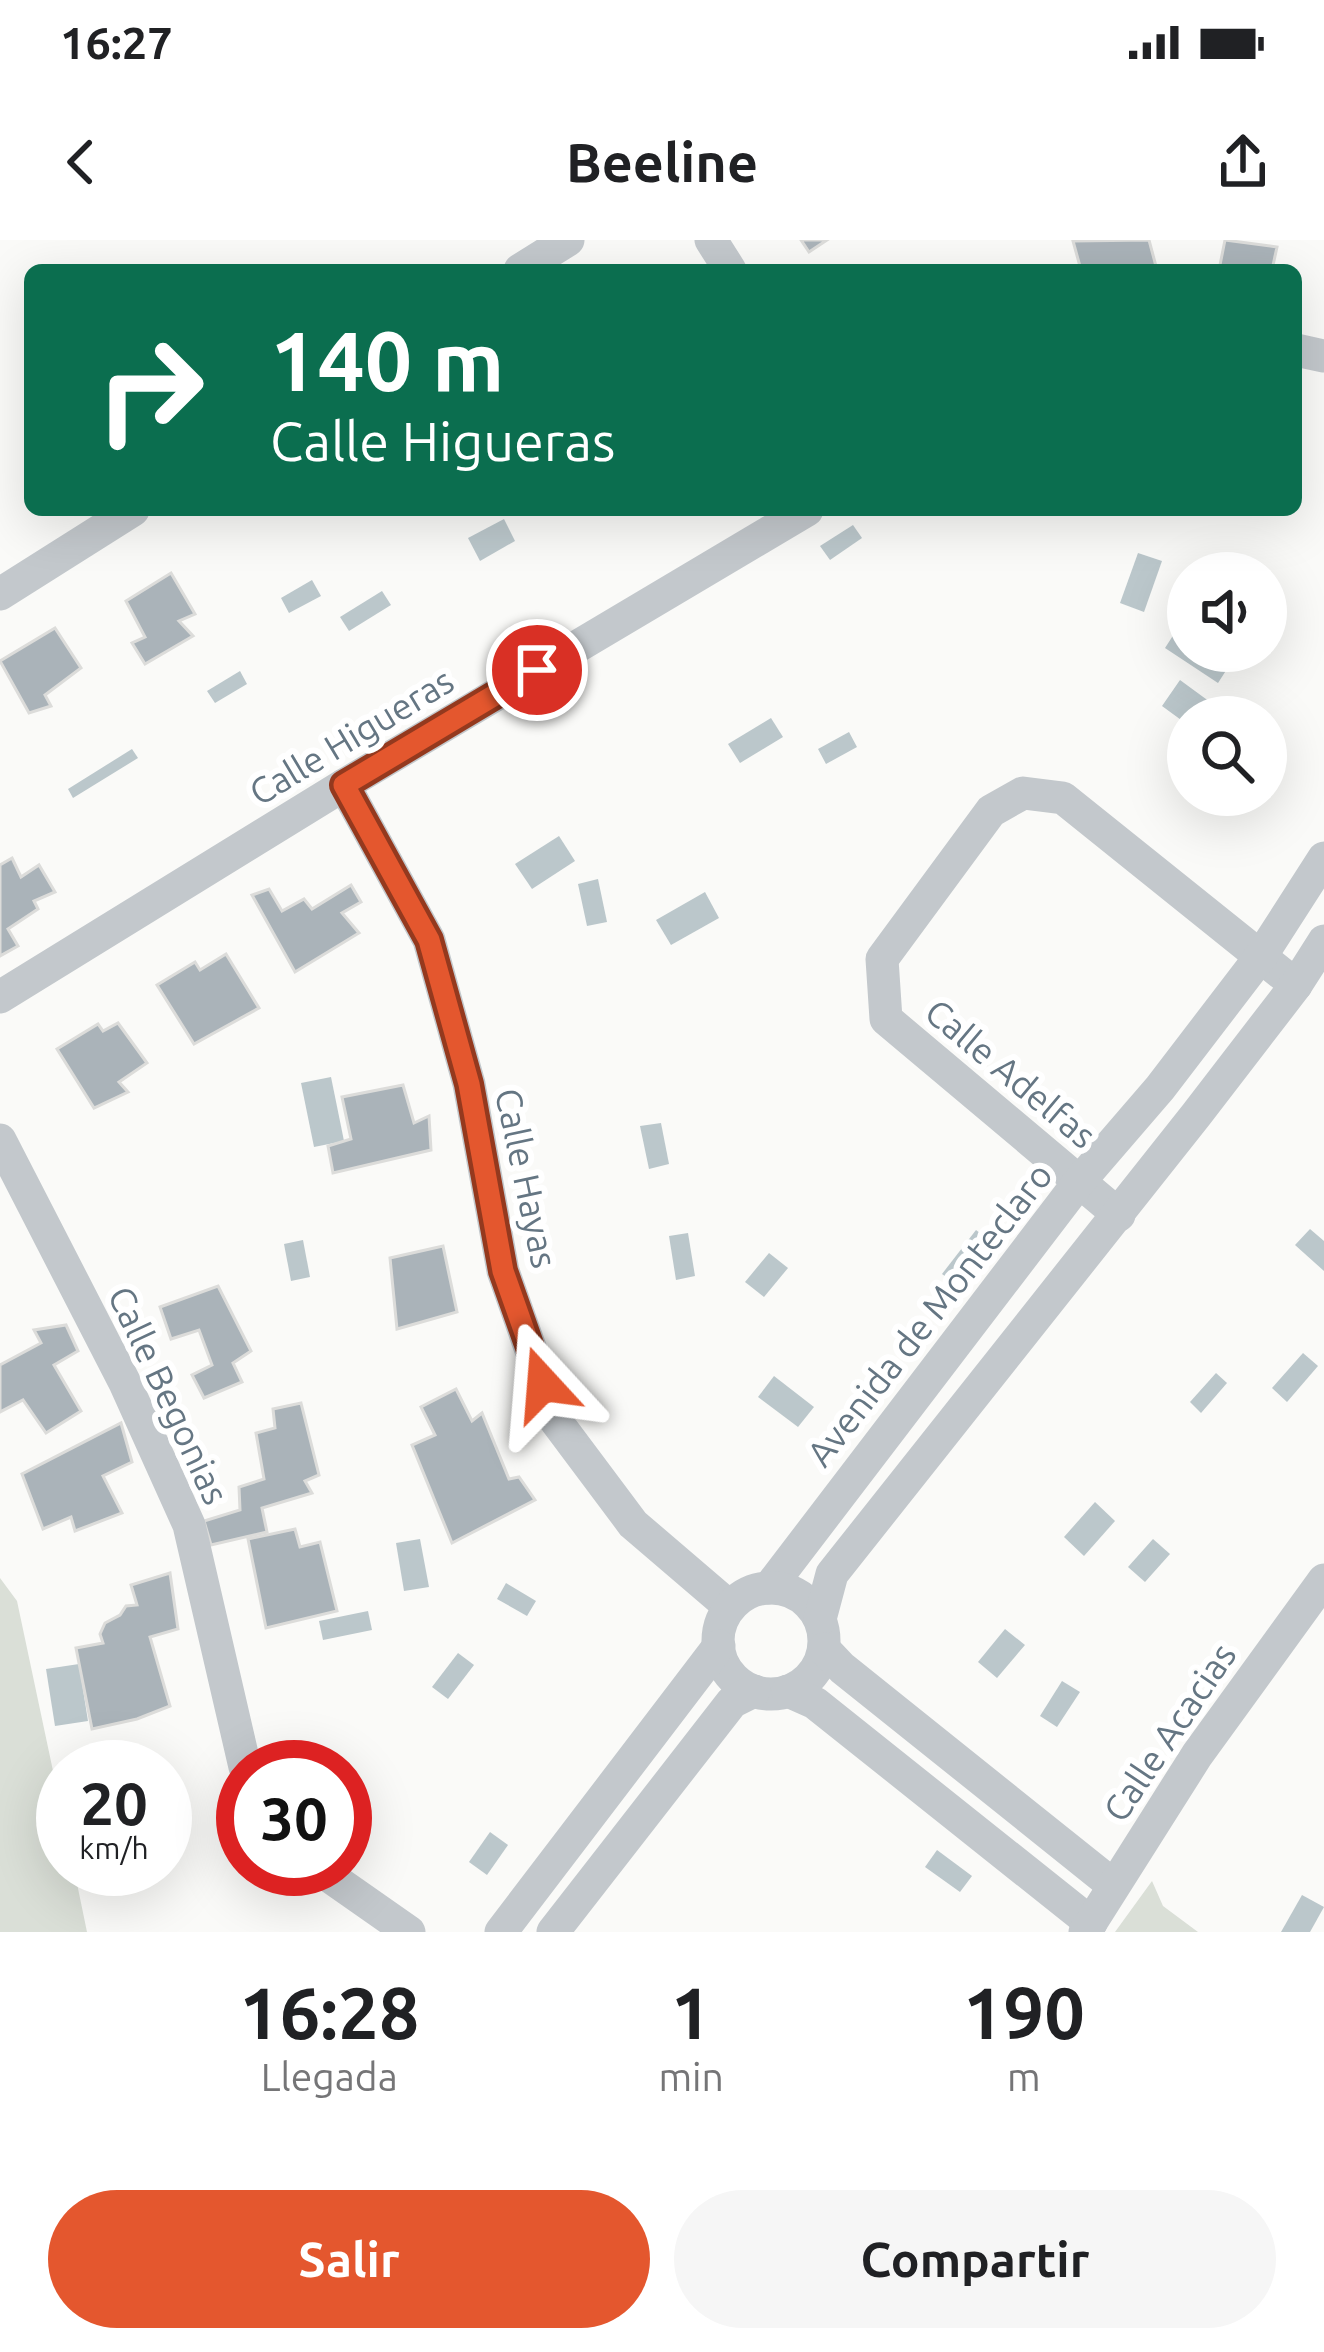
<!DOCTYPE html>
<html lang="es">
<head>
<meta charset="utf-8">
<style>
	:root { --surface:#fff; --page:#f6f6f6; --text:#202124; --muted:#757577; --accent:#e4572e }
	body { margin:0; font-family:Ubuntu,sans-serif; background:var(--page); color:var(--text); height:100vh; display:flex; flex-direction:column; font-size:45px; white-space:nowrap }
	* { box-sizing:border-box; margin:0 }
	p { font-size:39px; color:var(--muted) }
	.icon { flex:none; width:66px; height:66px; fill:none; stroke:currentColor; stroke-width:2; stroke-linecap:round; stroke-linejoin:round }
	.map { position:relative; height:1692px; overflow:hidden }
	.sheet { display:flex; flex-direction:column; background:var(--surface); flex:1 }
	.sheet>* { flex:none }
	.guide { position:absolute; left:24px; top:24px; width:1278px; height:252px; border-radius:18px; box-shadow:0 12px 48px #0002; background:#0b6e4f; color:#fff; overflow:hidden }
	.controls { position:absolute; left:1167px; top:312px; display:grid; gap:24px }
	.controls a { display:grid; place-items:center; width:120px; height:120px; border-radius:50%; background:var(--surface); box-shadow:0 12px 48px #0002; font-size:60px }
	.speed { position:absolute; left:36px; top:1500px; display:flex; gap:24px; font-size:60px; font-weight:700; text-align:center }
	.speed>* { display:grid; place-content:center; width:156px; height:156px; border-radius:50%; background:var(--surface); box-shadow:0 12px 48px #0002; line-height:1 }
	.speed small { font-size:30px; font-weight:400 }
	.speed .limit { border:18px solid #d22; background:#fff; color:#111 }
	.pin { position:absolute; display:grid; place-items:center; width:102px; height:102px; color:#fff; margin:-51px; border:6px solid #fff; border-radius:50%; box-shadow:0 3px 12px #0007 }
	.me { position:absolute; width:132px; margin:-66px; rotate:341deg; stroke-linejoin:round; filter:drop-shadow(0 0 9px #0008) }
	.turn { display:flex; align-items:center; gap:42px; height:252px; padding:0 48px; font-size:54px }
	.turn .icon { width:156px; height:156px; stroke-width:2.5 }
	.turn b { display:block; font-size:84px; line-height:102px }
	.eta { display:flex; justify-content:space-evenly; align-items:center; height:204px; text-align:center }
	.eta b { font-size:72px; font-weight:700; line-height:84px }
	.primary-button { display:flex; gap:24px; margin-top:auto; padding:24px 48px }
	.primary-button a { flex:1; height:138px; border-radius:72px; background:var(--accent); color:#fff; font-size:48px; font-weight:700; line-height:138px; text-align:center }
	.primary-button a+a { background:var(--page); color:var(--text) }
	.status { display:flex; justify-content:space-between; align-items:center; height:84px; padding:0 60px; background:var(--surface); direction:ltr }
	.status svg { height:33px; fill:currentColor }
	header { display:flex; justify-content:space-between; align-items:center; height:156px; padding:0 48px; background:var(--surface); font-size:54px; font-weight:700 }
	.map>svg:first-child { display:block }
	.green { fill:#dadfd7 }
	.water { fill:#bbc7cb }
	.building { fill:#aab3b9; stroke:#dcdcda; stroke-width:3 }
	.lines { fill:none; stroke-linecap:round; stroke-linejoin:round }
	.minor { stroke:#c3c8cc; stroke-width:33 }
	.route-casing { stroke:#94391e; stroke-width:30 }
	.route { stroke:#e4572e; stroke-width:21 }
	.labels { text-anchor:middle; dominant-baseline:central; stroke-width:12; stroke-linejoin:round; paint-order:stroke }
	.street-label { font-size:36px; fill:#657683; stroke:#fff }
</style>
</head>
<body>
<div class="status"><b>16:27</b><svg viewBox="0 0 49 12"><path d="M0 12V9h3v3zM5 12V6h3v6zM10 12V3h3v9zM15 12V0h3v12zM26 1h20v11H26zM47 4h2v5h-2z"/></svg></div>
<header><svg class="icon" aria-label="back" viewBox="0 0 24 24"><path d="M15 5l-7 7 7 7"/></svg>Beeline<svg class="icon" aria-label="share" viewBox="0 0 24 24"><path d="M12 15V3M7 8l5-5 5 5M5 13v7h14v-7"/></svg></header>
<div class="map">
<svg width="1324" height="1692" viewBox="0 0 1324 1692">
	<rect width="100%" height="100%" fill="#fafaf8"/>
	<g class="green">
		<polygon points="0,1338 17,1361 63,1578 63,1629 74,1629 87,1692 0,1692"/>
		<polygon points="1152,1641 1163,1666 1198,1692 1115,1692"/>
	</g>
	<g class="water">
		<polygon points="504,279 515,301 480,321 468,298"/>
		<polygon points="853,285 862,298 830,320 820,306"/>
		<polygon points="1138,313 1162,321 1144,372 1120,363"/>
		<polygon points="312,340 321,356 289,373 281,358"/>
		<polygon points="382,351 391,365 349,391 340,377"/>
		<polygon points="1183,380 1188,383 1188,411 1230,411 1236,415 1218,443 1165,408"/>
		<polygon points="240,431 247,444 215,463 207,451"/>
		<polygon points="1180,440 1225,473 1222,477 1188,477 1188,485 1162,466"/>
		<polygon points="771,478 783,497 740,523 728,504"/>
		<polygon points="849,492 857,507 826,524 818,509"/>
		<polygon points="132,509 138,518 73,558 68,549"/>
		<polygon points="559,596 575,621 532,649 515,624"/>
		<polygon points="598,639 607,682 587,686 578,644"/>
		<polygon points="705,652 719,678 671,705 656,680"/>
		<polygon points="331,837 344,901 314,907 301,843"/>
		<polygon points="661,883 669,924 649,929 640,886"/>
		<polygon points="1310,989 1324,1001 1324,1031 1295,1005"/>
		<polygon points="976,990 999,1008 965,1051 942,1034"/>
		<polygon points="688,993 695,1036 676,1040 669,996"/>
		<polygon points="303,1000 310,1037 291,1041 284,1004"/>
		<polygon points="769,1013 788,1028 764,1057 745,1042"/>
		<polygon points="1303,1113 1318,1126 1287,1162 1272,1148"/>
		<polygon points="1216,1133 1227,1143 1201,1173 1190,1162"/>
		<polygon points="774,1136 814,1167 798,1187 758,1157"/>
		<polygon points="1095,1262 1115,1281 1084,1316 1064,1297"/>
		<polygon points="420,1299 429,1347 404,1351 396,1303"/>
		<polygon points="1153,1299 1170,1314 1145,1342 1128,1327"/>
		<polygon points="506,1343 536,1361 527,1376 497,1359"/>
		<polygon points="368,1371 372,1390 323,1400 319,1381"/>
		<polygon points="1005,1389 1025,1405 997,1438 978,1422"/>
		<polygon points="458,1413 474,1425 448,1459 432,1447"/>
		<polygon points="79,1424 88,1481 55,1486 46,1429"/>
		<polygon points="1062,1441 1080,1452 1057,1487 1040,1476"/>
		<polygon points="490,1592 508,1605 487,1635 469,1622"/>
		<polygon points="937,1610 972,1636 960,1652 925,1627"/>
		<polygon points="1302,1655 1324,1667 1310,1692 1281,1692"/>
	</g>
	<g class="building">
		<polygon points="801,0 827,0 809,12"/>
		<polygon points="1149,0 1157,30 1081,30 1073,1"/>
		<polygon points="1225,0 1277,7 1272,30 1219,30"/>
		<polygon points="171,333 195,374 179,381 193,396 145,424 132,403 145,397 126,361"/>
		<polygon points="55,388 81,428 45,455 51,466 29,473 0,421"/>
		<polygon points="12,618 21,637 39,625 55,652 34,661 38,669 8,689 18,706 0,716 0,625"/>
		<polygon points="351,645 361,662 342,673 359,693 295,732 252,655 269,649 282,671 304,659 312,669"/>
		<polygon points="226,714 259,768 194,804 157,745 195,722 200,730"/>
		<polygon points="118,783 147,823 119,842 128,852 94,868 57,809 98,784 103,791"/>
		<polygon points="403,845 414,883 429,876 431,910 333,933 328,906 351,899 342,857"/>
		<polygon points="443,1006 457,1072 397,1089 390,1018"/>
		<polygon points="218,1046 251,1111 233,1123 242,1142 204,1158 192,1135 212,1125 199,1090 171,1099 160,1067"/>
		<polygon points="66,1085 78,1111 54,1125 81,1171 46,1193 23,1160 0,1172 0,1125 41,1103 34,1090"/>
		<polygon points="456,1149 472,1181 482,1173 509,1239 519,1237 535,1260 452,1303 412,1205 435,1195 421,1167"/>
		<polygon points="301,1163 319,1235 305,1241 312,1253 262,1268 267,1292 211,1305 204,1281 240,1270 239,1247 264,1239 256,1193 275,1188 273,1169"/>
		<polygon points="121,1183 132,1222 103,1236 122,1273 75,1291 71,1277 43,1289 22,1234"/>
		<polygon points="295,1289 300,1307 320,1302 337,1371 266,1388 248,1299"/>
		<polygon points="170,1333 178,1389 150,1397 170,1466 137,1479 92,1489 76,1408 103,1403 100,1394 105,1383 120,1375 126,1366 137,1365 131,1345"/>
	</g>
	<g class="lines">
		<g class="minor">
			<polyline points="711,0 730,30"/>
			<polyline points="520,30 568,0"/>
			<polyline points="1296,110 1324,116"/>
			<polyline points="0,354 133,270"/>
			<polyline points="344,545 429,700 469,844 503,1031 556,1181 633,1284 730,1367"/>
			<polyline points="0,757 344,545 807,270"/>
			<polyline points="0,900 125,1143 189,1285 245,1527"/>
			<polyline points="1119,975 886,779 882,719 991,571 1023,553 1063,558 1296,745"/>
			<polyline points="769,1348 1079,942 1160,848 1261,716 1324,618"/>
			<circle cx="771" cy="1401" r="53"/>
			<polyline points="820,1379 832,1334 1196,875 1296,745 1324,701"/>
			<polyline points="824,1409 842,1428 1113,1645"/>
			<polyline points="788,1451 815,1463 1091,1683"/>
			<polyline points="319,1629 409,1692"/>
			<polyline points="501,1692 719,1406"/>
			<polyline points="553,1692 732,1462 754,1451"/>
			<polyline points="1085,1692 1197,1515 1324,1340"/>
		</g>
	</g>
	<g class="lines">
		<defs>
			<polyline id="route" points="537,430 344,545 429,700 469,844 503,1031 543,1144"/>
		</defs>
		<use href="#route" class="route-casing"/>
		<use href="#route" class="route"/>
	</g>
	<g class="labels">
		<g class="street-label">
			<text transform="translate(351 496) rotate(-31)">Calle Higueras</text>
			<text transform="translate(1011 833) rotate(40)">Calle Adelfas</text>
			<text transform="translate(527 938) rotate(78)">Calle Hayas</text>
			<text transform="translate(929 1074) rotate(-52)">Avenida de Monteclaro</text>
			<text transform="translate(169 1155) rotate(65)">Calle Begonias</text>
			<text transform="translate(1169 1492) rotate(-56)">Calle Acacias</text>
		</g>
	</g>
</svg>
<div class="controls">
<a><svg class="icon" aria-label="sound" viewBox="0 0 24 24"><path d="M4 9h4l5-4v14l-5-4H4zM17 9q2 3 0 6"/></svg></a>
<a><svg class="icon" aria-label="search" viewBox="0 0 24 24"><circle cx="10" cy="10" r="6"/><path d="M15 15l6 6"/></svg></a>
</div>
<div class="speed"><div>20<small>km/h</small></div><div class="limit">30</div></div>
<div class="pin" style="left:537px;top:430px;background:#d93025"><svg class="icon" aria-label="arrive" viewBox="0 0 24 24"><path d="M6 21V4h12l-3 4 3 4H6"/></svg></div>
<svg class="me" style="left:543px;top:1144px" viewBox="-20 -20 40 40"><path d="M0-17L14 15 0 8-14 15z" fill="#e4572e" stroke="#fff" stroke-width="4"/></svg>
<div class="guide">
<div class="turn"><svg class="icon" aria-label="right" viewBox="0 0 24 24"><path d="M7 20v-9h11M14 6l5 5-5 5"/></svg><div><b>140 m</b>Calle Higueras</div></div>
</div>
</div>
<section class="sheet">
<div class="eta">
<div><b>16:28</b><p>Llegada</p></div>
<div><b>1</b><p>min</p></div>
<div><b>190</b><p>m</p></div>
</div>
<div class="primary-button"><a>Salir</a><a>Compartir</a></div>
</section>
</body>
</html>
